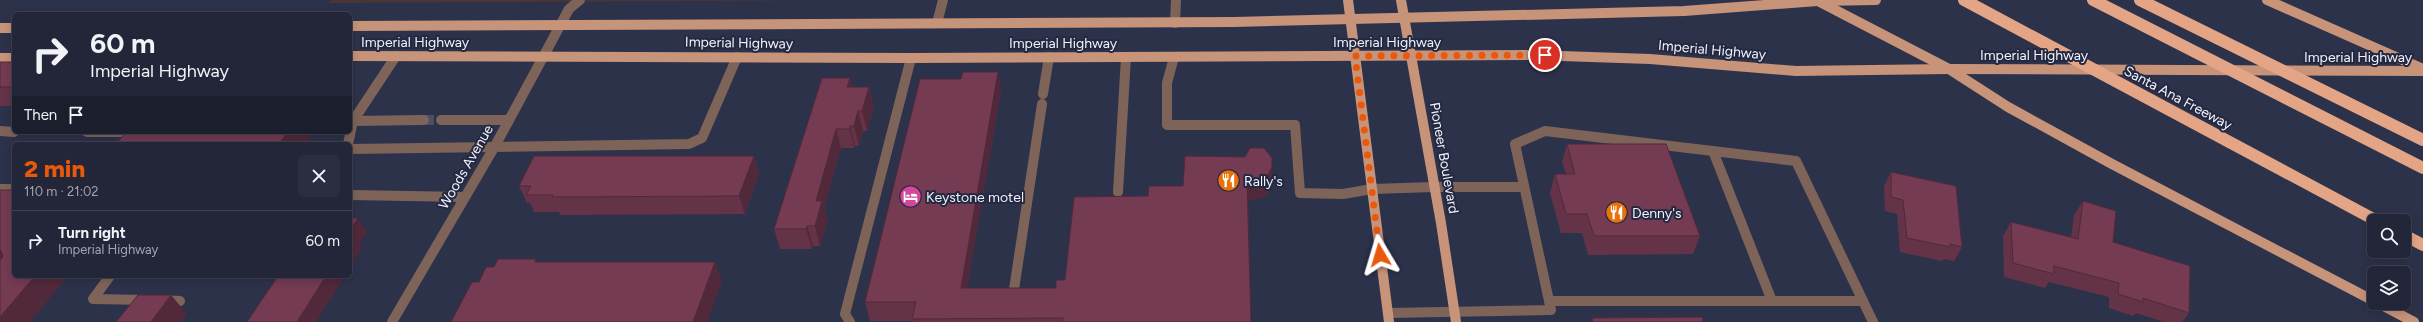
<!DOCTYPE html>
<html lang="en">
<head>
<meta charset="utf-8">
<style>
	:root { --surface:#222638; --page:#2a2e40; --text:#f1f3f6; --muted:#a2a5ae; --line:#3f4353; --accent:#ea580c }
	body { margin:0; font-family:Figtree,sans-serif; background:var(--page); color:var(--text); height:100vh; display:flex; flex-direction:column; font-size:15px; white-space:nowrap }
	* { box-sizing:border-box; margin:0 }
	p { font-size:13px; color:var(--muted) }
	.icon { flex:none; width:22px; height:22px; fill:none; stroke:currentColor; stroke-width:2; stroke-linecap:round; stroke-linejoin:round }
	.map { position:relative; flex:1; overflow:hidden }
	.side { position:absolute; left:12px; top:142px; width:340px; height:136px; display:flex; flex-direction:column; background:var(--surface); border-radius:6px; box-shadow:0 2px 10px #0003,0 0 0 1px var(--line) }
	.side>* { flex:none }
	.hud { position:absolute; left:12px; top:12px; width:340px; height:122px; border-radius:6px; box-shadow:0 2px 10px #0003,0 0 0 1px var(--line); background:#222638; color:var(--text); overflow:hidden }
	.tools { position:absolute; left:2367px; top:214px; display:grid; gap:8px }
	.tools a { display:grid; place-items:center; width:44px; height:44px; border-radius:6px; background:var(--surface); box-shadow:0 2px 10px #0003,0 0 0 1px var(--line); font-size:20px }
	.pin { position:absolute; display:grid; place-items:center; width:34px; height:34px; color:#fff; margin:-17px; border:2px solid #fff; border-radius:50%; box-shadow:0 1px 4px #0007 }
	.me { position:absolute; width:44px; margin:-22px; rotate:353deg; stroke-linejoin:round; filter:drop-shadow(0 0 3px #0008) }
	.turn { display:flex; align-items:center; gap:14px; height:84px; padding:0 12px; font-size:18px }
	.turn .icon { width:52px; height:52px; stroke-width:2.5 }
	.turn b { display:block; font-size:28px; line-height:34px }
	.then { display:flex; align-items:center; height:38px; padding:0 12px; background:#0003; gap:8px; font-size:15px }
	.round { display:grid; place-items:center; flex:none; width:42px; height:42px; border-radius:6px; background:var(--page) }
	.overview { display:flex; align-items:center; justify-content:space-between; height:68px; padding:0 12px }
	h1 { font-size:24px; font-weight:800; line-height:30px; color:var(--accent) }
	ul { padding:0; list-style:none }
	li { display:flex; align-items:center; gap:12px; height:60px; padding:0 12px; border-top:1px solid var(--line) }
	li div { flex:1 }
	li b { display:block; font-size:15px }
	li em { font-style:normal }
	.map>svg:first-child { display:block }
	.commercial { fill:#4a3537 }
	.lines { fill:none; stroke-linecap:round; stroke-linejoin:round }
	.minor-tunnel { stroke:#4a4f66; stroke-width:10; stroke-dasharray:10 5; stroke-linecap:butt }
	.minor { stroke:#7e6458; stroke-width:10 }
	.major { stroke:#c79379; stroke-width:10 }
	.highway { stroke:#e3a586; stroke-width:12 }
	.wall { fill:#643347 }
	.shaded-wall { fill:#51293a }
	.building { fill:#743b53; stroke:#51293a }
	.route { stroke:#ea580c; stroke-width:7; stroke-dasharray:0 12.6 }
	.labels { text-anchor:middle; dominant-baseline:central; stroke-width:4; stroke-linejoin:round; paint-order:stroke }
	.street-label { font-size:14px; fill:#f0f3fc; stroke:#242840 }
	.poi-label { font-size:14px; fill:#f0f3fc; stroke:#242840; text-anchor:start }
</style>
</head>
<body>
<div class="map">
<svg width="2423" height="322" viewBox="0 0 2423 322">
	<rect width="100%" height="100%" fill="#2d324b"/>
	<polygon class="commercial" points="332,0 832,0 329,3"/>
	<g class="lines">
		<polyline class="minor-tunnel" points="424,120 441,120"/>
		<g class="minor">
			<polyline points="937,23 943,0"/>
			<polyline points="1175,23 1176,0"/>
			<polyline points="1174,57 1167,83 1167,125 1295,125 1300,193 1343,194 1372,189 1434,187 1524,187"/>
			<polyline points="1043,94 1049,57"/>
			<polyline points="441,120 509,120"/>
			<polyline points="353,121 424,120"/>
			<polyline points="0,131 14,132"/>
			<polyline points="87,132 137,132"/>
			<polyline points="348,144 353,121 396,56"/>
			<polyline points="350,149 689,144 702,138 737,57"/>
			<polyline points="1713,151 1772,301"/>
			<polyline points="0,189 14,189"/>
			<polyline points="1118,192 1126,57"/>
			<polyline points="350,195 465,197"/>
			<polyline points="110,276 93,299 147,300"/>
			<polyline points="1013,296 1042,104"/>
			<polyline points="163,300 180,301"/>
			<polyline points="1549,301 1863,301"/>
			<polyline points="1388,313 1551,310 1515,144 1545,131 1796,161 1873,322"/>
			<polyline points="392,322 495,146 569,9 580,0"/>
			<polyline points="850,322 845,314 911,58"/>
		</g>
		<g class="major">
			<polyline points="1348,0 1389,322"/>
			<polyline points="1401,0 1441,223 1456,322"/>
			<polyline points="2267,0 2423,69"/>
			<polyline points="1820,2 1949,69 2008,107 2112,164 2374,301"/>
			<polyline points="350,26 1234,22 1684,11 1818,1 1876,0"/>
			<polyline points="0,28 14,28"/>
			<polyline points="350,56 911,58 1532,55 1650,59 1796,71 1949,69 2423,71"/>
			<polyline points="0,58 14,58"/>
			<polyline points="2378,303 2414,322"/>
		</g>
		<g class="highway">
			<polyline points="1964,0 2377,221"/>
			<polyline points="2093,0 2423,168"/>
			<polyline points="2140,0 2423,140"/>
			<polyline points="2404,235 2423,245"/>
		</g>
	</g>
	<g class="wall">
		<rect x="0" y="62" width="14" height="44"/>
		<polygon points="998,72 1001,90 967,288 1056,288 1065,280 1148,196 1183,186 1245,157 1272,167 1272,186 1266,196 1248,201 1251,322 913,322 913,321 870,321 865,302 961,79"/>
		<polygon points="852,87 874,106 867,131 863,131 859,146 855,146 854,148 841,148 824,208 828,220 820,246 813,246 812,249 780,249 774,229"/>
		<polygon points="1567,144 1700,236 1693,254 1588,255 1582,233 1561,233 1550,193 1555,174 1566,174 1562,162"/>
		<polygon points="754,156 759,173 745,214 560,215 559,212 534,212 530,203 527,203 519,186"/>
		<polygon points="1891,172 1962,247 1954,261 1944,259 1942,261 1900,252 1897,214 1885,211 1884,186"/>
		<polygon points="2083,201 2113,242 2189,313 2182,322 2164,322 2136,313 2133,316 2109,308 2109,297 2049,282 2045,288 2004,277 2003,236 2011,222 2071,237 2074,215"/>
	</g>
	<g class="shaded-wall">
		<polygon points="998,72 1001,90 964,307 961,288"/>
		<polygon points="850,78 855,97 847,87"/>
		<polygon points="869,87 874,106 867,131 862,111"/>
		<polygon points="858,111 863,131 859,146 854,126"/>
		<polygon points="850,126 855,146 854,148 850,129"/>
		<polygon points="836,129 841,148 824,208 828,220 820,246 815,226 816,201"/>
		<polygon points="288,132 314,132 306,144 279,144"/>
		<polygon points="754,156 759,173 745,214 739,196"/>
		<polygon points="1272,167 1272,186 1266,196 1247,201 1247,182"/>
		<polygon points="358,218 367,232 359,244 362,248 350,268 350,230"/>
		<polygon points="807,226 813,246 812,249 806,229"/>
		<polygon points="0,252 14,268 0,276"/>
		<polygon points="715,262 722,281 707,322 693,322"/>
		<polygon points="35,276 68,276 30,322 0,322 0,317"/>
		<polygon points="326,276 345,276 316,322 297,322"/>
		<polygon points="171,295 187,314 181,322 151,322"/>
	</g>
	<g class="building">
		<rect x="0" y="62" width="14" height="25"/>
		<polygon points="963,72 998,72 961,288 1056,288 1056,280 1065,280 1074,197 1148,196 1149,186 1183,186 1185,156 1245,157 1250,148 1264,148 1272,158 1272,167 1267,177 1247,182 1251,322 1062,322 1063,318 912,319 916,302 865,302 920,79 961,79"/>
		<polygon points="822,78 850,78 847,87 869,87 862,111 858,111 854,126 850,126 850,129 836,129 816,201 822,201 815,226 807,226 806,229 774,229"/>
		<polygon points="126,132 288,132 279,144 116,144"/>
		<polygon points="1567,144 1666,144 1700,236 1594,236 1587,214 1566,214 1555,174 1575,174"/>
		<polygon points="534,156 754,156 739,196 552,197 553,195 526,195 531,186 519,186"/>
		<polygon points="1891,172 1956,186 1962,247 1950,244 1950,247 1907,238 1903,200 1891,197"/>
		<polygon points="0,190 14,190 14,276 35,276 0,317 0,261 3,256 1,251 0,250"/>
		<polygon points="2083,201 2116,211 2113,242 2190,266 2189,313 2143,298 2143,302 2118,294 2119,283 2054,266 2054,274 2013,263 2011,222 2078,239"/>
		<polygon points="350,218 358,218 350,230"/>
		<polygon points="350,234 353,234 350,239"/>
		<polygon points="498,259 536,259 535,262 715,262 693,322 451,322 472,282 479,282 486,267 494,267"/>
		<polygon points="278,276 326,276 297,322 247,322"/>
		<polygon points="138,295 171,295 151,322 116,322"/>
		<polygon points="1702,317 1703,322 1593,322 1592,318"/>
	</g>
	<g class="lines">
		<polyline class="route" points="1380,255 1355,56 1545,55"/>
	</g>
	<defs>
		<symbol id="restaurant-disc" viewBox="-11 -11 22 22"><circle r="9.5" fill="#e8710a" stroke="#242840"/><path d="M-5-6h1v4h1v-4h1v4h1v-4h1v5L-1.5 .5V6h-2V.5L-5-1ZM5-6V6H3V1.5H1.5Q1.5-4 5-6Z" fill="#fff"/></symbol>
		<symbol id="hotel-disc" viewBox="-11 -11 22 22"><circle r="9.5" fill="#d1479c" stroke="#242840"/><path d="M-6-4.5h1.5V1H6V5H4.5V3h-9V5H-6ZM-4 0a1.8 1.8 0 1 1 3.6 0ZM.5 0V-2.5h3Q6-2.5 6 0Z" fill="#fff"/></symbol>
	</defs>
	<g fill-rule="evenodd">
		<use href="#restaurant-disc" x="1216" y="168" width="25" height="25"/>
		<use href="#hotel-disc" x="898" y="184" width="25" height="25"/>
		<use href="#restaurant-disc" x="1604" y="200" width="25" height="25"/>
	</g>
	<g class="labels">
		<g class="street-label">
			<text x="415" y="42">Imperial Highway</text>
			<text x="1387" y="42">Imperial Highway</text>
			<text transform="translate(739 43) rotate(1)">Imperial Highway</text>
			<text x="1063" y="43">Imperial Highway</text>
			<text transform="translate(1712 50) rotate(5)">Imperial Highway</text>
			<text x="2034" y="55">Imperial Highway</text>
			<text x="2358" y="57">Imperial Highway</text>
			<text transform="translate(2178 98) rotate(28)">Santa Ana Freeway</text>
			<text transform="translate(1444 158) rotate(80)">Pioneer Boulevard</text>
			<text transform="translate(466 167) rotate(-60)">Woods Avenue</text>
		</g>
		<g class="poi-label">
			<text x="1244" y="181">Rally's</text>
			<text x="926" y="197">Keystone motel</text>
			<text x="1632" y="213">Denny's</text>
		</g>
	</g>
</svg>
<div class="tools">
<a><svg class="icon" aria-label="search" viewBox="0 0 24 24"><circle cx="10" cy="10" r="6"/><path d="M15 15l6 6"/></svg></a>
<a><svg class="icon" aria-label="layers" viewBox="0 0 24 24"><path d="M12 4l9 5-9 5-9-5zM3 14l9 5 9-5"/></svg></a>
</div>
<div class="pin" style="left:1545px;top:55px;background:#d93025"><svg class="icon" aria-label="arrive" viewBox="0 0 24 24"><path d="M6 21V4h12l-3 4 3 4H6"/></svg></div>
<svg class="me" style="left:1380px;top:255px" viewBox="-20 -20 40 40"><path d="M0-17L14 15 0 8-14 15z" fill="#ea580c" stroke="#fff" stroke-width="4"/></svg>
<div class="hud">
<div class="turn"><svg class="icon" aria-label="right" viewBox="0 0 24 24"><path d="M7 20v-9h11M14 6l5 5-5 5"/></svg><div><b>60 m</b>Imperial Highway</div></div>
<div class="then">Then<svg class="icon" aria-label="arrive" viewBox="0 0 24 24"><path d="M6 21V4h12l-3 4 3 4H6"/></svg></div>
</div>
<section class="side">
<div class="overview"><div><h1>2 min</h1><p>110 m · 21:02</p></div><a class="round"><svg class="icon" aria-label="close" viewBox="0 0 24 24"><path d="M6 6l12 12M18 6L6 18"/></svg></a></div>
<ul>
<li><svg class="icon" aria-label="right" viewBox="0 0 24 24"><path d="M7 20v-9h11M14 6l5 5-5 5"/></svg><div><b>Turn right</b><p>Imperial Highway</p></div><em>60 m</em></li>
</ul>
</section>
</div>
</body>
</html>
